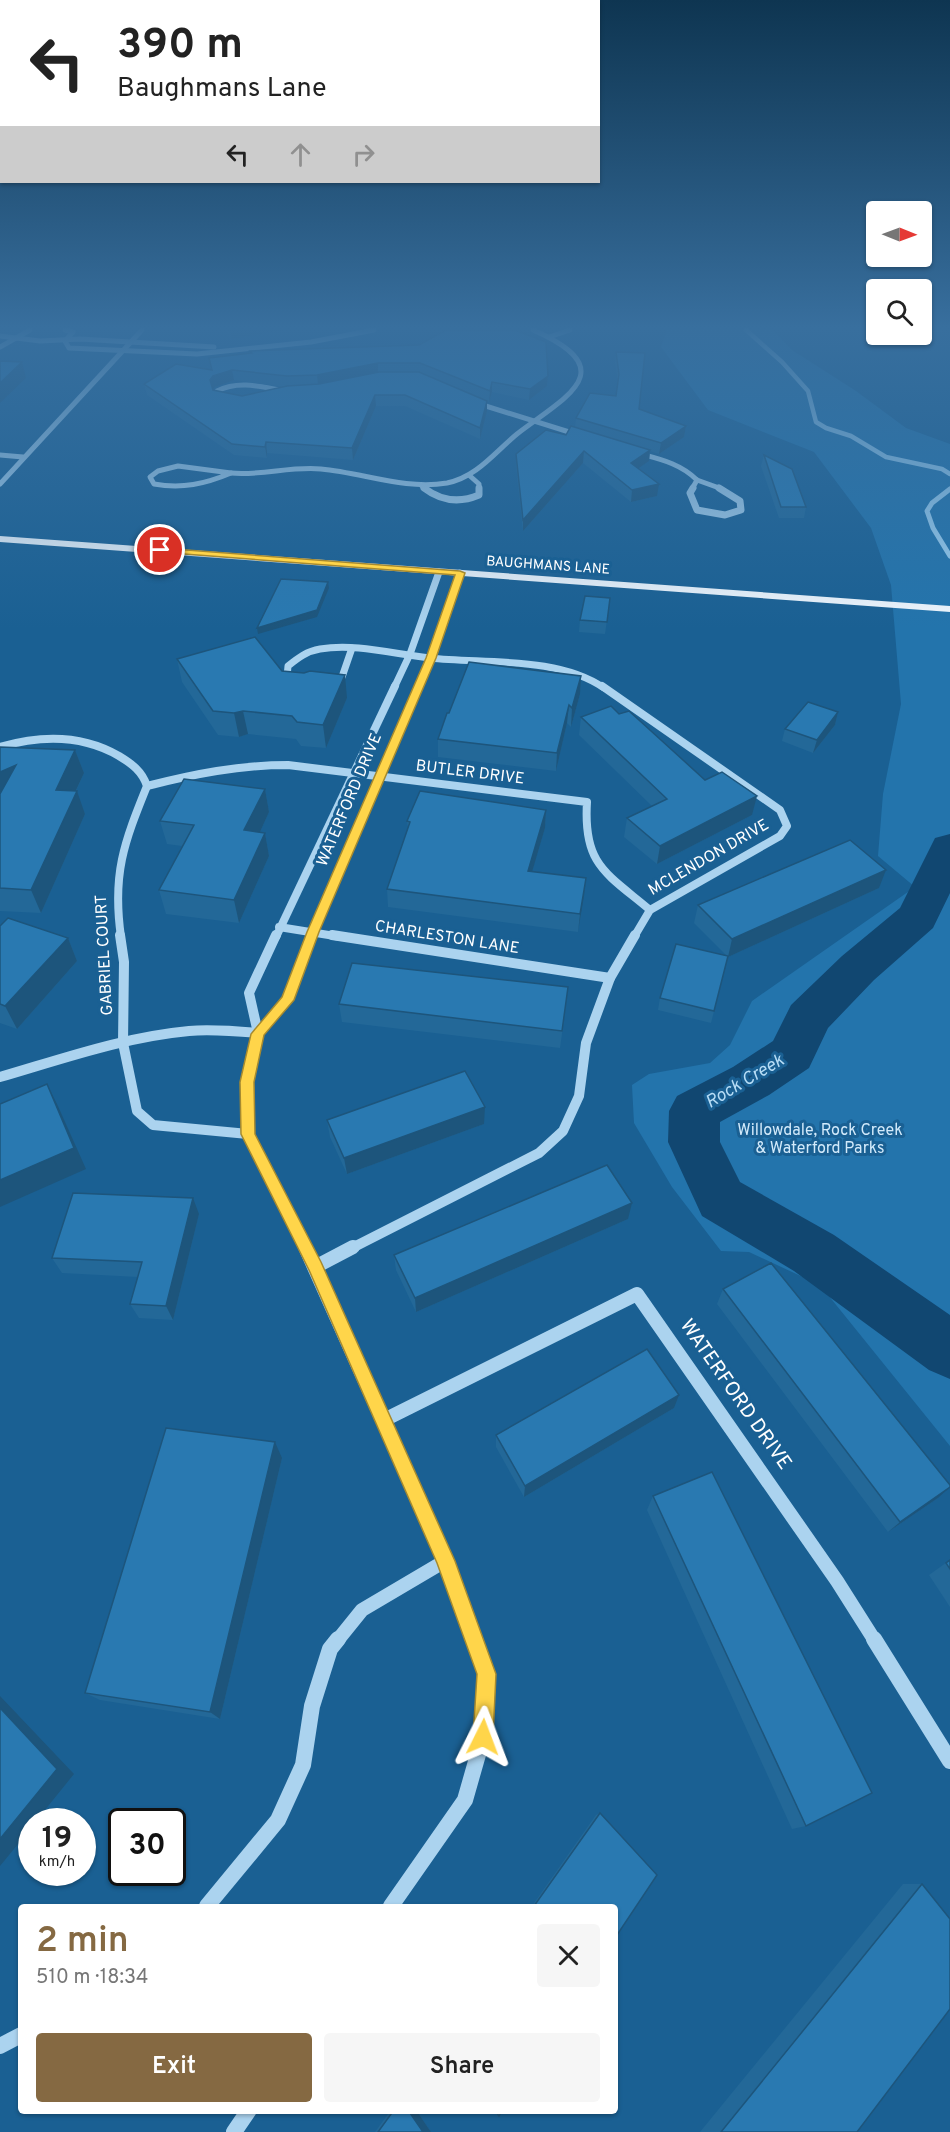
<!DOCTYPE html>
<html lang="en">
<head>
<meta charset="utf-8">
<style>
	:root { --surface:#fff; --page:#f6f6f6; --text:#222; --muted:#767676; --accent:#856942 }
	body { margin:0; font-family:Overpass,sans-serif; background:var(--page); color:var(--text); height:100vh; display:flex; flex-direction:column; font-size:22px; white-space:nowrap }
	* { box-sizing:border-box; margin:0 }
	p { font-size:20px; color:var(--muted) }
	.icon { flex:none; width:33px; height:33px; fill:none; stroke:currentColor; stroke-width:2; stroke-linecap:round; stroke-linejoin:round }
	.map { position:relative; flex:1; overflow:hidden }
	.panel { position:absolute; left:18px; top:1904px; width:600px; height:210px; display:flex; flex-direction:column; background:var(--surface); border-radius:6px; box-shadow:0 2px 4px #0004 }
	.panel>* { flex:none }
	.banner { position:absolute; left:0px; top:0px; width:600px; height:183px; box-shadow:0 2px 4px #0004; background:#fff; color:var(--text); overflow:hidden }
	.needle { width:39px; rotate:91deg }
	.controls { position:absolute; left:866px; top:201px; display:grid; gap:12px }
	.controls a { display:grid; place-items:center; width:66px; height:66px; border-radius:6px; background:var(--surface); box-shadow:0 2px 4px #0004; font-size:30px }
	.speed { position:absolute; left:18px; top:1808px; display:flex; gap:12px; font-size:30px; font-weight:700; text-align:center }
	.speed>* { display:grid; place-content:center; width:78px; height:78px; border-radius:50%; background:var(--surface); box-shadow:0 2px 4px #0004; line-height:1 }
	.speed small { font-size:15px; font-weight:400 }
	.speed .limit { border:3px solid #111; border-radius:9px; background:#fff; color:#111 }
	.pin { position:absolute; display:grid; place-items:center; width:51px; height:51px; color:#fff; margin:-26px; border:3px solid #fff; border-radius:50%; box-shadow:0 2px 6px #0007 }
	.me { position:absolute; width:66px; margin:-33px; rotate:3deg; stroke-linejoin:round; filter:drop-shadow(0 0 4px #0008) }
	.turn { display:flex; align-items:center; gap:21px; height:126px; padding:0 18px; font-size:27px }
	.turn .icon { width:78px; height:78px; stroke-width:2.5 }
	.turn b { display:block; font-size:42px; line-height:51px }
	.lanes { display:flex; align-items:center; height:57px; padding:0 18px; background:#0003; justify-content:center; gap:30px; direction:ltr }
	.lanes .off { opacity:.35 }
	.round { display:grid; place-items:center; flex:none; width:63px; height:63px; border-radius:6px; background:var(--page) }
	.overview { display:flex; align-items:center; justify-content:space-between; height:102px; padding:0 18px }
	h1 { font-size:36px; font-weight:600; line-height:45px; color:var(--accent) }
	.action { display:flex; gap:12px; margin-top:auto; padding:12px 18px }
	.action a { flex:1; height:69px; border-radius:6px; background:var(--accent); color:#fff; font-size:24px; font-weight:600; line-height:69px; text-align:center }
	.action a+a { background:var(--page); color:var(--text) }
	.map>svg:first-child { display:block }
	.green { fill:#2374ac }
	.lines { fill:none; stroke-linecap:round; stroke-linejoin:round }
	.stream-far1 { stroke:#9ed0f1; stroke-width:4.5 }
	.stream { stroke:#9ed0f1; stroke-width:5 }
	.river { fill:#114771; fill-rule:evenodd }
	.minor-far5 { stroke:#abd3ef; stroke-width:5 }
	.minor-far4 { stroke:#abd3ef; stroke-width:7 }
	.minor-far3 { stroke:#abd3ef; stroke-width:8 }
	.minor-far2 { stroke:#abd3ef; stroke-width:10 }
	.minor-far1 { stroke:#abd3ef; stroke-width:14 }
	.minor { stroke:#abd3ef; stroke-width:16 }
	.major { fill:#f3f9ff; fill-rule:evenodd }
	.wall { fill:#236898; fill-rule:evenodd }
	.shaded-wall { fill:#1d557c }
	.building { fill:#2979b1; stroke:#1d557c; stroke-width:1.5 }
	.route { fill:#ffd54a; stroke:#a68a30; stroke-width:1.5 }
	.labels { text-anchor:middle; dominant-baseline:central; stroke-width:6; stroke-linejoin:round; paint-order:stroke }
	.far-street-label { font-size:14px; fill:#fff; stroke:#1a6093 }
	.street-label { font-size:16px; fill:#fff; stroke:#1a6093 }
	.park-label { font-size:16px; fill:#d2eafb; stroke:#1a6093 }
	.water-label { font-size:18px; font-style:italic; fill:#b7ddf6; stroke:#1a6093 }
	.near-street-label { font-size:20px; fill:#fff; stroke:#1a6093 }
</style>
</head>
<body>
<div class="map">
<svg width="950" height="2132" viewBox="0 0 950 2132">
	<rect width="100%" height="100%" fill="#1a6093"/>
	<polygon class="green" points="667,330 772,330 792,350 856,391 906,428 950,444 950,1446 820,1285 749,1252 721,1251 672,1187 634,1123 632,1085 649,1074 710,1063 730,1045 752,1001 915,887 878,856 883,794 901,704 891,585 871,528 814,452 708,410 661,347"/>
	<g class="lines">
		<polyline class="stream-far1" points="746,330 782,362 808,391 816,422 826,428 851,436 886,457 942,469 950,474"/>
		<polyline class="stream" points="950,489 932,503 927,511 933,528 950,556"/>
		<polygon class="river" points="950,834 950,893 933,928 874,980 828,1028 809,1068 769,1095 720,1122 720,1142 740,1182 834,1235 950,1315 950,1379 929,1370 794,1271 702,1216 668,1142 669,1111 677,1096 733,1067 773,1041 791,1005 842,956 900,908 935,838"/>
		<g class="minor-far5">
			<polyline points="65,330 73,332 65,341"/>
			<polyline points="0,336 40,341 80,339 214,347"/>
			<polyline points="549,337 570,330"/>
			<polyline points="65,341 69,348 197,354 311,342 374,330"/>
			<polyline points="0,347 30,330"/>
			<path d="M224,400L217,397V391C239,380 262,387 285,391"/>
			<polyline points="473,402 582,436"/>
			<path d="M637,453C659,459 680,463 697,480"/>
			<polyline points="0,455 23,457"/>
			<path d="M178,466L231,473C205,484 182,489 154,484L150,477L158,471Z"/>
			<path d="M231,473C261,476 291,466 321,469C364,473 404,490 447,483C477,477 495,452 517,434C565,397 625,370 533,330"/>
			<polyline points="470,476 479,484 479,489"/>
			<polyline points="697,480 722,489"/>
			<polyline points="0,484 142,330"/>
			<polyline points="421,485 426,489"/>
			<polyline points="692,489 697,480"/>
		</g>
		<g class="minor-far4">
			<path d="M424,488C441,501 460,503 479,495V488"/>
			<polyline points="693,488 690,493 697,510 725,515 741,510 740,501 719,488"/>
			<path d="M293,681L287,677L288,666C298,658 307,651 320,649C355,643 394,654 430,658C484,664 558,656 604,688"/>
			<polyline points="336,683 342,677 352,648"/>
			<polyline points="394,688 410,654 439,572"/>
			<polyline points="418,688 431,658 460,573"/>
		</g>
		<g class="minor-far3">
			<polyline points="602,686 780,810 787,826 780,836 650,910 634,937"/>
			<path d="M0,747C41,735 81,734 119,756C132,764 142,771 147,786C124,843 112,874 121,937"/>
			<path d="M147,786C194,774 239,765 288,765L587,802C583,865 606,873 650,910"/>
			<polyline points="279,927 341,937"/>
			<polyline points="276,937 395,686"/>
			<polyline points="311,937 419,686"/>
		</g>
		<g class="minor-far2">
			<polyline points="120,935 124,962 123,1043 137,1111 153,1125 248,1134"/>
			<polyline points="276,935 249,993 258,1033 247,1081 248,1134 306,1249"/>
			<polyline points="332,935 610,978"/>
			<polyline points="258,1033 287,1000 312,935"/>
			<path d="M0,1077C62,1059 124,1037 189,1031C212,1029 235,1031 258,1033"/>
			<polyline points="350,1249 539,1153 563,1131 579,1096 586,1043 610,978 635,935"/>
		</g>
		<g class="minor-far1">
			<polyline points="305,1247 445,1561 474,1641"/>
			<polyline points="315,1267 353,1247"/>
			<polyline points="384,1420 637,1294 837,1581 875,1641"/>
			<polyline points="337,1641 362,1610 445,1561"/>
		</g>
		<g class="minor">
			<polyline points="874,1639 950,1761"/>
			<polyline points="207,1906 278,1820 303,1765 312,1706 330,1649 338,1639"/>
			<polyline points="391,1906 465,1800 483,1737 486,1674 473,1639"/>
			<polyline points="0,2046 21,2035"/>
			<polyline points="234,2132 249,2110"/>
		</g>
		<polygon class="major" points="0,536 950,606 950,612 0,542"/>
	</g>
	<g class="wall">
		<polygon points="223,330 284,330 231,339"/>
		<path d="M419,345L548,376L547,386L529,400L492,392L489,402L487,401V411L480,439L405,406H376L353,460L267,453V458L234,455L147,395L144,384L211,370L209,358L250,354V351ZM234,380L285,387L242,396L213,390L215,387Z"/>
		<polygon points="616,352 639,409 686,426 684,437 659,454 650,451 649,461 638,468 657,496 631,502 583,463 523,531 516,466 516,454 566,435 575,428 576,418 616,396 618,382 615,363"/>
		<polygon points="764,455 806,507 804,518 779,518 761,466"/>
		<polygon points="610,598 605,634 579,632 580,620"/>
		<polygon points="177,659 282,671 347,698 326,748 301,746 296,739 248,734 239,737 218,735 182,682"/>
		<polygon points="580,694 571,727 567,723 556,771 438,757 438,739"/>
		<polygon points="838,712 835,725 813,753 782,741 785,729"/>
		<polygon points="619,714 705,780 752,815 657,864 624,837 627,818 652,806 579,735 581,717"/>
		<polygon points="0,747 75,750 84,773 76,791 85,814 41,913 0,911"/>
		<polygon points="265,789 269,812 260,832 265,833 269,856 239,923 166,914 159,890 182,846 167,844 160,821"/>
		<polygon points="546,810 545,828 532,871 586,878 584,896 578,932 388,907 387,889 408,828 407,821"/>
		<polygon points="879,888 728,957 711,1023 658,1010 660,998 726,955 694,923 698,905"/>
		<polygon points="0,926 68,938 77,961 17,1029 0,1023"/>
		<polygon points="339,1004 566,1005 560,1048 342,1022"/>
		<polygon points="327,1120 484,1124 347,1174 330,1137"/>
		<polygon points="199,1214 173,1320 139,1318 130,1304 138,1277 62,1273 52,1258"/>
		<polygon points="628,1219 416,1312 396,1270 394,1255"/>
		<polygon points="723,1289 938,1498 888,1532 717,1304"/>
		<polygon points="674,1408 524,1497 496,1447 496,1435"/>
		<polygon points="282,1458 220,1719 100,1700 85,1693"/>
		<polygon points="653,1496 806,1826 792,1829 647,1510"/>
		<polygon points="950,1560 950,1607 929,1575"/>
		<polygon points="600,1813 615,1906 532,1906 596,1815"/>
		<polygon points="903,1884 922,1884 857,2132 700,2132"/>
		<polygon points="391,2110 416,2110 431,2132 375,2132"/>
	</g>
	<g class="shaded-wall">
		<polygon points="230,330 284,330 231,339"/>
		<polygon points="22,362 26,378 0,403 0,383"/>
		<polygon points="378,363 378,373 318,385 317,375"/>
		<polygon points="232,370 234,380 215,387 212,391 210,380 213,376"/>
		<polygon points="548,376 547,386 529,400 530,389"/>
		<polygon points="492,382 492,392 489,402 490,391"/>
		<polygon points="375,395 376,406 353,460 352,448"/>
		<polygon points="487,401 487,411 480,439 480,428"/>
		<polygon points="686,426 684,437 659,454 661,443"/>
		<polygon points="266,442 267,453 267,458 265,447"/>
		<polygon points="650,450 649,461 630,474 631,463"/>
		<polygon points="584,451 583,463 523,531 523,520"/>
		<polygon points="659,484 657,496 631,502 632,490"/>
		<polygon points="328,582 329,588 317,617 258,634 257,628"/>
		<polygon points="345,675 347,698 326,748 323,725"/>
		<polygon points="581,676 580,694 571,727 572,708"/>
		<polygon points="569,705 567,723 556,771 557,753"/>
		<polygon points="243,711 248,734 239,737 234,713"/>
		<polygon points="838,712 835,725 813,753 817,740"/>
		<polygon points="75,750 84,773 65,814 56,790"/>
		<polygon points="16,765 0,801 0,772"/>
		<polygon points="265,789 269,812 250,854 244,830"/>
		<polygon points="77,791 85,814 41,913 31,890"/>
		<polygon points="757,796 752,815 657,864 660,846"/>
		<polygon points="546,810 545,828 527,889 528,871"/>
		<polygon points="265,833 269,856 239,923 234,900"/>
		<polygon points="886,870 879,888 728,957 732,939"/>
		<polygon points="586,878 584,896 578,932 580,914"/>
		<polygon points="68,938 77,961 17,1029 5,1006"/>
		<polygon points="47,1084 58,1106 86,1169 0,1207 0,1180"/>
		<polygon points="485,1107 484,1124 347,1174 344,1158"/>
		<polygon points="193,1198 199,1214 173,1320 166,1306"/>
		<polygon points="632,1203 628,1219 416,1312 415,1298"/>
		<polygon points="679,1395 674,1408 524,1497 525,1486"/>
		<polygon points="275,1442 282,1458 220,1719 210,1712"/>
		<polygon points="950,1487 938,1498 888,1532 900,1522"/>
		<polygon points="0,1696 74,1774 36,1821 32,1821 32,1827 0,1866"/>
		<polygon points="408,2110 416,2110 431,2132 423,2132"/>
	</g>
	<g class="building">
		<polygon points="446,330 515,330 546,342 548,376 530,389 492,382 490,391 420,363 378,363 317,375 287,376 232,370 213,376 210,380 213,390 242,396 287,386 319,384 379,372 419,372 487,401 480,428 405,395 375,395 352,448 266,442 265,447 232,444 144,384 176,364 212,370 209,358 252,353 250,351 419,345"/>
		<polygon points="616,352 645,353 639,409 686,426 661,443 576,418 590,393 616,396 619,374"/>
		<polygon points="0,361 22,362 0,383"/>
		<polygon points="571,426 650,450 631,463 659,484 632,490 584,451 523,520 516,454 546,430 566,435"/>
		<polygon points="764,455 792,469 806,507 781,507"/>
		<polygon points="281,579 328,582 317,610 257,628"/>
		<polygon points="585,596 610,598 607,622 580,620"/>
		<polygon points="255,637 282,671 304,673 310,671 345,675 323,725 297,722 292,716 243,711 234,713 213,711 177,659"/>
		<polygon points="469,662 581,676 572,708 569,705 557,753 438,739 447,713 449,713"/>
		<polygon points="808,702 838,712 817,740 785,729"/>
		<polygon points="611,706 619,714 629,711 705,780 722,772 757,796 660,846 627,818 667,799 581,717"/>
		<polygon points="0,747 75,750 56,790 77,791 31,890 0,888 0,794 16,765 0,772"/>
		<polygon points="184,779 265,789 244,830 265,833 234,900 159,890 194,825 160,821"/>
		<polygon points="420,791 546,810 528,871 586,878 580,914 387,889 410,822 407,821"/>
		<polygon points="850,840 886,870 732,939 698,905"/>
		<polygon points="8,918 68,938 5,1006 0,1004 0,926"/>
		<polygon points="676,944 728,956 714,1011 660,998"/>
		<polygon points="352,963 568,987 562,1031 339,1004"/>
		<polygon points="465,1071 485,1107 344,1158 327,1120"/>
		<polygon points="47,1084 74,1148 0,1180 0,1104"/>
		<polygon points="607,1165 632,1203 415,1298 394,1255"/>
		<polygon points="73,1193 193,1198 166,1306 130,1304 142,1262 52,1258"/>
		<polygon points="771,1263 950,1485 950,1487 900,1522 723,1289"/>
		<polygon points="647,1349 679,1395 525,1486 496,1435"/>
		<polygon points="166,1428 275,1442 210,1712 85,1693"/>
		<polygon points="712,1472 872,1793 806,1826 653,1496"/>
		<polygon points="950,1560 950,1569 946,1563"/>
		<polygon points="0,1708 57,1769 0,1839"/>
		<polygon points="600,1813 657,1875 615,1938 615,1906 534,1906"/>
		<polygon points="922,1884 950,1919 950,2009 857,2132 721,2132"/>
		<polygon points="394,2110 408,2110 423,2132 378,2132"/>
		<polygon points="495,2110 502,2110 499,2116"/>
	</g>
	<linearGradient id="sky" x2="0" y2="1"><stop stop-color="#0e3551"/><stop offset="0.52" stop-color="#386f9e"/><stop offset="1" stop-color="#386f9e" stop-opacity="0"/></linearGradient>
	<rect width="950" height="629" fill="url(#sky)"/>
	<polygon class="route" points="160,548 460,571 465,573 436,658 319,932 294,1000 264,1035 254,1082 255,1134 321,1262 455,1561 496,1674 493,1737 490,1744 483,1747 476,1744 473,1737 477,1674 437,1563 309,1270 241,1134 240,1082 251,1034 282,997 307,932 426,658 455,575 158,552 156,550"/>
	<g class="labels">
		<g class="far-street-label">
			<text transform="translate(548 566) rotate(4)">BAUGHMANS LANE</text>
		</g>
		<g class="street-label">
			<text transform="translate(470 773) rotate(7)">BUTLER DRIVE</text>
			<text transform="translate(350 800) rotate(-67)">WATERFORD DRIVE</text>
			<text transform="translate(709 858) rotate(-30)">MCLENDON DRIVE</text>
			<text transform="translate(447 938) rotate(9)">CHARLESTON LANE</text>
			<text transform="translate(105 955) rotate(-93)">GABRIEL COURT</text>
		</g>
		<g class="park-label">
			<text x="820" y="1131">Willowdale, Rock Creek<tspan x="820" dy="18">&amp; Waterford Parks</tspan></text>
		</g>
		<g class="water-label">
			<text transform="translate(745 1082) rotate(-31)">Rock Creek</text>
		</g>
		<g class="near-street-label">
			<text transform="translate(735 1395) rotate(55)">WATERFORD DRIVE</text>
		</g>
	</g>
</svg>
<div class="controls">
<a><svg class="needle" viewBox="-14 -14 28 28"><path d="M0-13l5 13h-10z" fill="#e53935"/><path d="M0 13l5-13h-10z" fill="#767676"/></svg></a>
<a><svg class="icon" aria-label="search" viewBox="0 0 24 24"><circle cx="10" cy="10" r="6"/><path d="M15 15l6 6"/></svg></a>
</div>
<div class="speed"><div>19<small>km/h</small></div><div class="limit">30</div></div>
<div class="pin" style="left:160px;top:550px;background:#d93025"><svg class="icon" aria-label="arrive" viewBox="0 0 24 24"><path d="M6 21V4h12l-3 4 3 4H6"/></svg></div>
<svg class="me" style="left:483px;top:1737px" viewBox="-20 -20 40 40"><path d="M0-17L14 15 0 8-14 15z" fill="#ffd54a" stroke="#fff" stroke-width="4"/></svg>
<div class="banner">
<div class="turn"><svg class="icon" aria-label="left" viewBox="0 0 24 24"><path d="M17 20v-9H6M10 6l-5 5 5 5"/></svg><div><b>390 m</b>Baughmans Lane</div></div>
<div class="lanes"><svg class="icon" aria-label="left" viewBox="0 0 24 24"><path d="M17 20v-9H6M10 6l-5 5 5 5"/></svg><svg class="icon off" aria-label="ahead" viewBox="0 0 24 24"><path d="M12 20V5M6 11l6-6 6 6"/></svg><svg class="icon off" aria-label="right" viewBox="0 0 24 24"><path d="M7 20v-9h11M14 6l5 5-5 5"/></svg></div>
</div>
<section class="panel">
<div class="overview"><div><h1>2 min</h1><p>510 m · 18:34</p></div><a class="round"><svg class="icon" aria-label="close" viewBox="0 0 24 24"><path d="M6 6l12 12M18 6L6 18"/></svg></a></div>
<div class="action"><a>Exit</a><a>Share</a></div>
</section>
</div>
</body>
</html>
